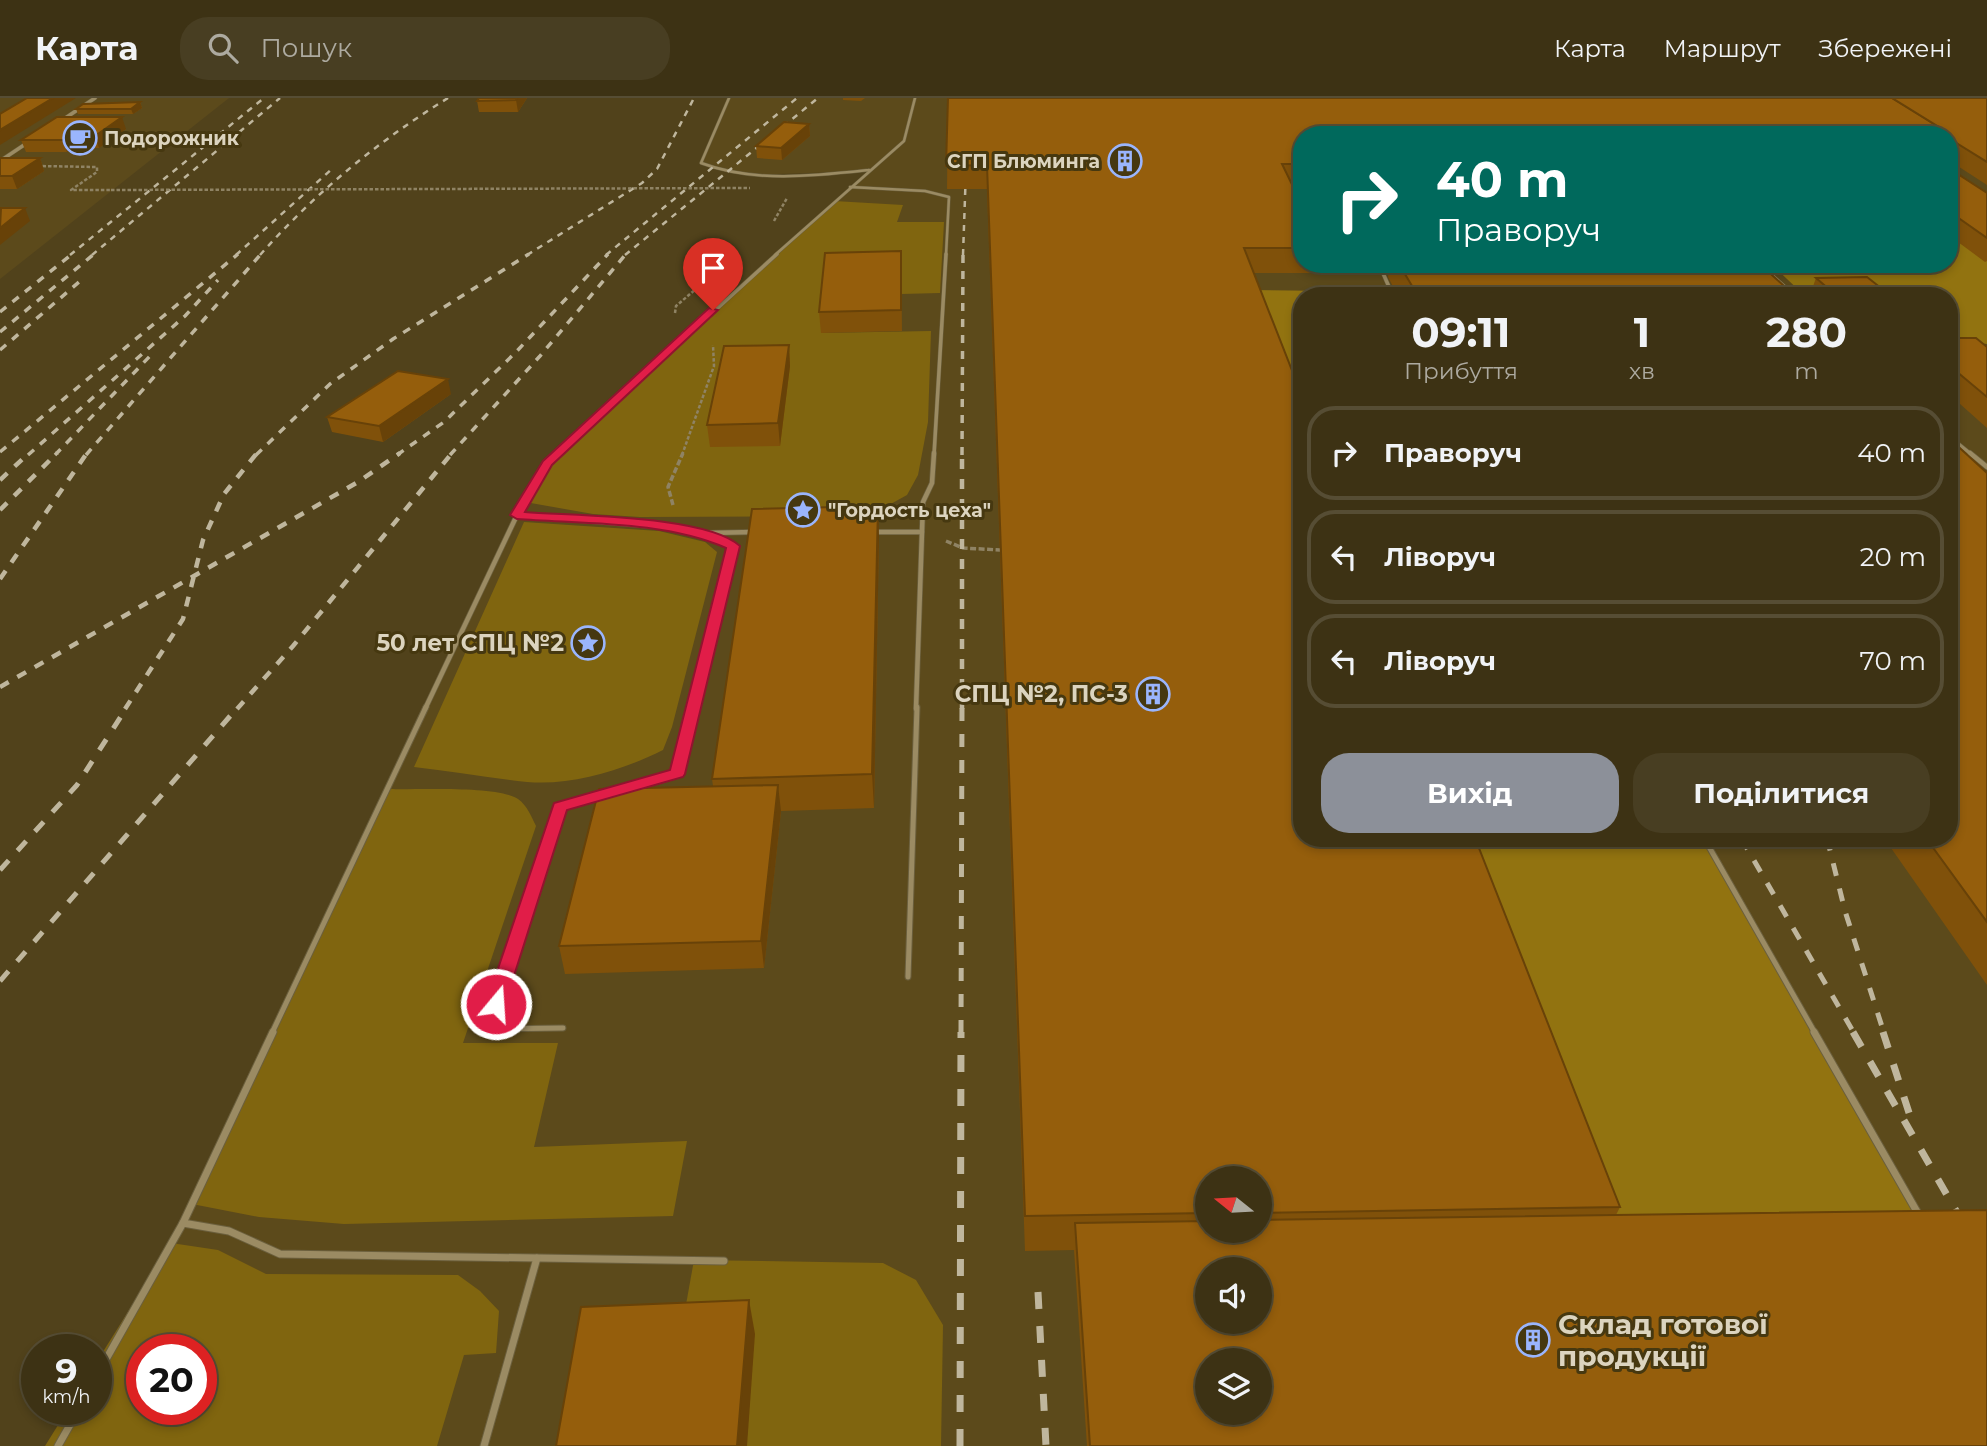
<!DOCTYPE html>
<html lang="uk">
<head>
<meta charset="utf-8">
<style>
	:root { --surface:#3d3214; --page:#483e22; --text:#f1f3f6; --muted:#adaaa0; --line:#564d34; --accent:#8c9099 }
	body { margin:0; font-family:Montserrat,sans-serif; background:var(--page); color:var(--text); height:100vh; display:flex; flex-direction:column; font-size:26px; white-space:nowrap }
	* { box-sizing:border-box; margin:0 }
	p { font-size:23px; color:var(--muted) }
	.icon { flex:none; width:38px; height:38px; fill:none; stroke:currentColor; stroke-width:2; stroke-linecap:round; stroke-linejoin:round }
	.map { position:relative; flex:1; overflow:hidden }
	.drawer { position:absolute; left:1293px; top:189px; width:665px; height:560px; display:flex; flex-direction:column; background:var(--surface); border-radius:28px; box-shadow:0 4px 10px #0003,0 0 0 2px var(--line) }
	.drawer>* { flex:none }
	.banner { position:absolute; left:1293px; top:28px; width:665px; height:147px; border-radius:28px; box-shadow:0 4px 10px #0003,0 0 0 2px var(--line); background:#00695c; color:#fff; overflow:hidden }
	.needle { width:46px; rotate:288deg }
	.tools { position:absolute; left:1195px; top:1068px; display:grid; gap:14px }
	.tools a { display:grid; place-items:center; width:77px; height:77px; border-radius:50%; background:var(--surface); box-shadow:0 4px 10px #0003,0 0 0 2px var(--line); font-size:35px }
	.speed { position:absolute; left:21px; top:1236px; display:flex; gap:14px; font-size:35px; font-weight:700; text-align:center }
	.speed>* { display:grid; place-content:center; width:91px; height:91px; border-radius:50%; background:var(--surface); box-shadow:0 4px 10px #0003,0 0 0 2px var(--line); line-height:1 }
	.speed small { font-size:18px; font-weight:400 }
	.speed .limit { border:10px solid #d22; background:#fff; color:#111 }
	.pin { position:absolute; display:grid; place-items:center; width:60px; height:60px; color:#fff; margin:-72px -30px; border-radius:50% 50% 50% 0; rotate:-45deg; box-shadow:0 0 7px #0007 }
	.pin .icon { rotate:45deg }
	.me { position:absolute; width:77px; margin:-38px; rotate:18deg; stroke-linejoin:round; filter:drop-shadow(0 0 5px #0008) }
	.turn { display:flex; align-items:center; gap:24px; height:147px; padding:0 28px; font-size:32px }
	.turn .icon { width:91px; height:91px; stroke-width:2.5 }
	.turn b { display:block; font-size:49px; line-height:60px }
	.eta { display:flex; justify-content:space-evenly; align-items:center; height:119px; text-align:center }
	.eta b { font-size:42px; font-weight:700; line-height:49px }
	.primary-button { display:flex; gap:14px; margin-top:auto; padding:14px 28px }
	.primary-button a { flex:1; height:80px; border-radius:28px; background:var(--accent); color:#fff; font-size:28px; font-weight:700; line-height:80px; text-align:center }
	.primary-button a+a { background:var(--page); color:var(--text) }
	ul { padding:0; list-style:none }
	li { display:flex; align-items:center; gap:21px; height:94px; margin:0 14px 10px; padding:0 14px; border:4px solid var(--line); border-radius:28px }
	li div { flex:1 }
	li b { display:block; font-size:26px }
	li em { font-style:normal }
	header { display:flex; align-items:center; gap:42px; box-sizing:border-box; height:98px; padding:0 35px; background:var(--surface); border-bottom:2px solid var(--line) }
	header strong { font-size:33px }
	nav { display:flex; gap:38px; margin-inline-start:auto; font-size:24px }
	.search { width:490px; height:63px; background:var(--page); display:flex; align-items:center; gap:18px; box-sizing:border-box; padding:0 24px; border-radius:28px; color:var(--muted); font-size:26px }
	.map>svg:first-child { display:block }
	.built { fill:#5c4a1b; fill-rule:evenodd }
	.green { fill:#80650f; fill-rule:evenodd }
	.forest { fill:#927310 }
	.lines { fill:none; stroke-linecap:round; stroke-linejoin:round }
	.service-far4-casing { stroke:#6b5f3d; stroke-width:3.5 }
	.service-far3-casing { stroke:#6b5f3d; stroke-width:4.5 }
	.service-far2-casing { stroke:#6b5f3d; stroke-width:6 }
	.service-far1-casing { stroke:#6b5f3d; stroke-width:7 }
	.service-casing { stroke:#6b5f3d; stroke-width:9 }
	.minor-casing { stroke:#6b5f3d; stroke-width:4.5 }
	.path-far1 { stroke:#8f8364; stroke-width:2.5; stroke-dasharray:3.5 2; stroke-linecap:butt }
	.path { stroke:#8f8364; stroke-width:3.5; stroke-dasharray:6 2.5; stroke-linecap:butt }
	.service-far4 { stroke:#9b8b63; stroke-width:2.5 }
	.service-far3 { stroke:#9b8b63; stroke-width:3.5 }
	.service-far2 { stroke:#9b8b63; stroke-width:4.5 }
	.service-far1 { stroke:#9b8b63; stroke-width:5 }
	.service { stroke:#9b8b63; stroke-width:7 }
	.minor { stroke:#9b8b63; stroke-width:3.5 }
	.rail-far4 { stroke:#bfb69d; stroke-width:2.5; stroke-dasharray:6 6; stroke-linecap:butt }
	.rail-far3 { stroke:#bfb69d; stroke-width:3.5; stroke-dasharray:8 8; stroke-linecap:butt }
	.rail-far2 { stroke:#bfb69d; stroke-width:4.5; stroke-dasharray:10 10; stroke-linecap:butt }
	.rail-far1 { stroke:#bfb69d; stroke-width:5; stroke-dasharray:13 13; stroke-linecap:butt }
	.rail { stroke:#bfb69d; stroke-width:7; stroke-dasharray:17 17; stroke-linecap:butt }
	.path-bridge { stroke:#8f8364; stroke-width:2.5; stroke-dasharray:3.5 2; stroke-linecap:butt }
	.wall { fill:#80510a; fill-rule:evenodd }
	.shaded-wall { fill:#684208 }
	.building { fill:#955e0c; stroke:#684208; stroke-width:2; fill-rule:evenodd }
	.route { fill:#e11d48; stroke:#92132f; stroke-width:2 }
	.labels { text-anchor:middle; dominant-baseline:central; stroke-width:6; stroke-linejoin:round; paint-order:stroke }
	.far-poi-label { font-size:19px; font-weight:bold; fill:#dcd4bf; stroke:#463810; text-anchor:start }
	.poi-label { font-size:23px; font-weight:bold; fill:#dcd4bf; stroke:#463810; text-anchor:end }
	.near-poi-label { font-size:28px; font-weight:bold; fill:#dcd4bf; stroke:#463810; text-anchor:start }
</style>
</head>
<body>
<header>
<strong>Карта</strong>
<div class="search"><svg class="icon" aria-label="search" viewBox="0 0 24 24"><circle cx="10" cy="10" r="6"/><path d="M15 15l6 6"/></svg>Пошук</div>
<nav><a>Карта</a><a>Маршрут</a><a>Збережені</a></nav>
</header>
<div class="map">
<svg width="1987" height="1348" viewBox="0 0 1987 1348">
	<rect width="100%" height="100%" fill="#51421b"/>
	<g class="built">
		<polygon points="0,0 229,0 0,181"/>
		<path d="M729,0H1987V1348H58L96,1311L517,417L547,365L645,273L868,73L750,77L712,70L701,65ZM1302,37H1950V166H1302ZM1302,198H1950V740H1302ZM1208,1080H1260V1132H1208ZM1208,1171H1260V1223H1208ZM142,1251H201V1311H142ZM1208,1262H1260V1314H1208Z"/>
	</g>
	<g class="green">
		<polygon points="834,103 903,107 897,124 944,124 940,195 901,196 821,235 931,233 928,324 918,377 907,397 887,408 844,418 640,419 593,416 525,404 547,365 645,273"/>
		<path d="M524,424L659,433L705,444L717,454L672,629L663,652C623,672 572,688 527,684C489,680 451,673 414,669Z"/>
		<path d="M388,691C416,692 497,687 518,701C527,707 532,720 536,728L463,945H558L534,1049L687,1043L673,1118L344,1126L259,1119L192,1106Z"/>
		<path d="M171,1145L218,1152L266,1176L458,1177L480,1193L499,1213L496,1255L464,1257L437,1348H45L68,1311H96V1265ZM142,1251H201V1311H142Z"/>
		<polygon points="694,1162 883,1165 916,1182 943,1227 941,1348 747,1348 680,1240"/>
	</g>
	<g class="forest">
		<polygon points="1950,138 1987,163 1987,246 1950,242 1950,198 1805,198 1771,166 1950,166"/>
		<polygon points="1248,192 1331,193 1366,198 1302,198 1302,337"/>
		<polygon points="1453,740 1704,740 1932,1140 1604,1144"/>
	</g>
	<g class="lines">
		<defs>
			<g id="service-far4">
				<path d="M729,0L701,65C754,85 814,78 869,72"/>
				<polyline points="850,89 925,93 949,99 946,157"/>
				<polyline points="775,157 904,43 915,0"/>
			</g>
			<g id="service-far3">
				<polyline points="1379,166 1393,198"/>
				<polyline points="1768,166 1768,174 1795,198"/>
				<polyline points="1950,339 1972,357"/>
				<polyline points="556,357 777,156"/>
				<polyline points="934,357 946,156"/>
			</g>
			<g id="service-far2">
				<polyline points="558,355 547,365 517,417 665,429 702,435 733,448 693,611"/>
				<polyline points="1970,355 1987,369"/>
				<polyline points="873,434 922,434"/>
				<polyline points="705,435 755,434"/>
				<polyline points="425,611 517,417"/>
				<polyline points="916,611 923,404 932,385 934,355"/>
			</g>
			<g id="service-far1">
				<polyline points="619,692 677,675 693,609"/>
				<polyline points="1704,740 1815,935"/>
				<polyline points="908,879 917,609"/>
				<polyline points="563,930 488,931 560,709 603,697"/>
				<polyline points="272,935 426,609"/>
			</g>
			<g id="service">
				<polyline points="273,934 183,1125 229,1133 280,1156 724,1163"/>
				<polyline points="1814,934 1920,1119"/>
				<polyline points="96,1279 183,1125"/>
				<polyline points="58,1348 79,1311"/>
				<polyline points="484,1348 537,1160"/>
			</g>
			<g id="minor">
				<polyline points="61,23 95,0"/>
				<polyline points="0,63 30,43"/>
			</g>
		</defs>
		<use href="#service-far4" class="service-far4-casing"/>
		<use href="#service-far3" class="service-far3-casing"/>
		<use href="#service-far2" class="service-far2-casing"/>
		<use href="#service-far1" class="service-far1-casing"/>
		<use href="#service" class="service-casing"/>
		<use href="#minor" class="minor-casing"/>
		<g class="path-far1">
			<polyline points="37,68 97,69 97,74 71,92 111,92"/>
			<polyline points="774,123 787,100"/>
			<polyline points="675,215 676,208 723,168"/>
			<polyline points="682,357 714,268 713,247"/>
		</g>
		<g class="path">
			<polyline points="673,407 668,389 683,355"/>
			<polyline points="946,443 963,450 1000,452"/>
		</g>
		<use href="#service-far4" class="service-far4"/>
		<use href="#service-far3" class="service-far3"/>
		<use href="#service-far2" class="service-far2"/>
		<use href="#service-far1" class="service-far1"/>
		<use href="#service" class="service"/>
		<use href="#minor" class="minor"/>
		<g class="rail-far4">
			<polyline points="70,157 264,0"/>
			<polyline points="92,157 280,0"/>
			<polyline points="236,157 333,70"/>
			<path d="M260,157C315,95 377,44 448,0"/>
			<polyline points="527,157 642,85 657,71 694,0"/>
			<polyline points="606,157 797,0"/>
			<polyline points="625,157 818,0"/>
			<polyline points="963,157 966,71"/>
		</g>
		<g class="rail-far3">
			<polyline points="0,214 72,156"/>
			<polyline points="0,234 94,156"/>
			<polyline points="0,252 79,184"/>
			<polyline points="0,354 238,156"/>
			<polyline points="28,357 185,218 218,182"/>
			<polyline points="55,357 151,257"/>
			<polyline points="86,357 261,156"/>
			<polyline points="256,357 330,286 393,241 529,156"/>
			<polyline points="397,357 444,324 516,254 608,156"/>
			<polyline points="450,357 540,258 626,156"/>
			<polyline points="962,357 963,156"/>
		</g>
		<g class="rail-far2">
			<polyline points="0,382 29,355"/>
			<polyline points="0,412 57,355"/>
			<polyline points="0,481 87,355"/>
			<polyline points="0,589 358,384 400,355"/>
			<polyline points="125,611 183,521 203,442 224,396 257,355"/>
			<polyline points="237,611 293,548 452,355"/>
			<polyline points="962,611 962,355"/>
		</g>
		<g class="rail-far1">
			<polyline points="1741,740 1854,935"/>
			<polyline points="1827,740 1845,813 1884,935"/>
			<polyline points="0,772 77,687 127,609"/>
			<polyline points="0,883 238,609"/>
			<polyline points="961,935 962,609"/>
		</g>
		<g class="rail">
			<polyline points="1853,934 1966,1130"/>
			<polyline points="1883,934 1911,1021"/>
			<polyline points="1038,1194 1046,1348"/>
			<polyline points="960,1348 961,934"/>
		</g>
		<polyline class="path-bridge" points="111,92 750,90"/>
	</g>
	<g class="wall">
		<polygon points="479,0 527,0 518,14 479,14 477,3"/>
		<polygon points="843,0 865,0 861,3 843,2"/>
		<path d="M948,0H1987V87L1950,63V37H1302V89H1293L1302,107V166H1321L1320,175H1254L1302,298V740H1475L1620,1109L1616,1117L1987,1112V1348H1087L1074,1152L1025,1153L987,91H947ZM1208,1080H1260V1132H1208ZM1208,1171H1260V1223H1208ZM1208,1262H1260V1314H1208Z"/>
		<polygon points="140,4 142,10 133,16 78,16 76,11"/>
		<polygon points="809,26 810,38 782,62 757,60 756,48"/>
		<polygon points="126,31 99,50 73,50 67,54 26,54 21,42"/>
		<polygon points="0,60 40,60 44,73 17,91 0,91"/>
		<polygon points="1950,71 1987,95 1987,163 1985,164 1950,138"/>
		<polygon points="901,153 902,233 821,235 819,214"/>
		<polygon points="1390,166 1760,166 1795,198 1398,198 1388,179"/>
		<polygon points="1816,180 1891,198 1815,198 1811,194"/>
		<polygon points="1950,240 1987,249 1987,330 1950,297"/>
		<polygon points="789,247 790,268 780,348 710,349 707,327"/>
		<polygon points="451,296 383,344 332,334 327,319"/>
		<polygon points="1987,375 1987,887 1884,740 1950,740"/>
		<polygon points="879,439 874,710 781,713 764,870 565,876 559,848 713,688 712,681"/>
	</g>
	<g class="shaded-wall">
		<polygon points="53,0 76,0 0,47 0,32"/>
		<polygon points="517,0 527,0 518,14 516,2"/>
		<polygon points="140,4 142,10 133,16 131,11"/>
		<polygon points="122,19 126,31 99,50 95,38"/>
		<polygon points="809,26 810,38 782,62 781,50"/>
		<polygon points="69,38 73,50 67,54 63,42"/>
		<polygon points="40,60 44,73 17,91 12,78"/>
		<polygon points="25,110 30,123 0,147 0,130"/>
		<polygon points="789,247 790,268 780,348 778,325"/>
		<polygon points="448,281 451,296 383,344 379,328"/>
		<polygon points="878,408 879,439 874,710 872,676"/>
		<polygon points="778,687 781,713 764,870 761,843"/>
		<polygon points="749,1202 755,1236 747,1348 737,1348"/>
	</g>
	<g class="building">
		<polygon points="27,0 53,0 0,32 0,16"/>
		<polygon points="479,0 517,0 516,2 477,3"/>
		<polygon points="948,0 1892,0 1942,31 1731,32 1736,37 1302,37 1302,66 1282,66 1302,107 1302,150 1244,150 1302,298 1302,740 1475,740 1620,1109 1260,1115 1260,1080 1208,1080 1208,1115 1025,1118 987,67 946,68"/>
		<polygon points="1892,0 1987,0 1987,64 1950,41 1950,37 1942,37 1940,36 1942,31"/>
		<polygon points="140,4 131,11 76,11 83,6"/>
		<polygon points="57,19 122,19 95,38 69,38 63,42 21,42"/>
		<polygon points="784,24 809,26 781,50 756,48"/>
		<polygon points="0,60 40,60 12,78 0,78"/>
		<polygon points="1950,71 1987,95 1987,140 1950,114"/>
		<polygon points="1,110 25,110 0,130"/>
		<polygon points="901,153 901,212 819,214 825,155"/>
		<polygon points="1399,166 1760,166 1795,198 1418,198"/>
		<polygon points="1867,179 1891,198 1837,198 1816,180"/>
		<polygon points="1950,240 1976,240 1987,249 1987,299 1950,268"/>
		<polygon points="789,247 778,325 707,327 724,248"/>
		<polygon points="398,273 448,281 379,328 327,319"/>
		<polygon points="1950,341 1987,375 1987,824 1926,740 1950,740"/>
		<polygon points="878,408 872,676 712,681 752,411"/>
		<polygon points="778,687 761,843 559,848 599,691"/>
		<path d="M1987,1112V1348H1090L1075,1125L1208,1123V1132H1260V1122ZM1208,1171H1260V1223H1208ZM1208,1262H1260V1314H1208Z"/>
		<polygon points="749,1202 737,1348 556,1348 581,1209"/>
	</g>
	<path class="route" d="M709,210L718,212L552,367L525,414C573,418 706,417 740,448L685,676L683,679L567,712L505,906L502,911H489L486,906L554,705L670,672L726,450C664,423 584,426 517,421L510,417L543,363Z"/>
	<defs>
		<symbol id="cafe-ring" viewBox="-11 -11 22 22"><circle r="9.5" fill="#463810" stroke="#9ab5fd" stroke-width="1.5"/><path d="M-5.5-4.5H6V0H3Q3 3.5 0 3.5H-2.5Q-5.5 3.5-5.5 0ZM3-3.2v2h1.7v-2ZM-6 4.5H4V6H-6Z" fill="#9ab5fd"/></symbol>
		<symbol id="building-ring" viewBox="-11 -11 22 22"><circle r="9.5" fill="#463810" stroke="#9ab5fd" stroke-width="1.5"/><path d="M-4-6H4V6H1V3H-1V6H-4ZM-2.5-4.3h1.7v1.8h-1.7ZM.8-4.3h1.7v1.8H.8ZM-2.5-1h1.7V.8h-1.7ZM.8-1h1.7V.8H.8Z" fill="#9ab5fd"/></symbol>
		<symbol id="sight-ring" viewBox="-11 -11 22 22"><circle r="9.5" fill="#463810" stroke="#9ab5fd" stroke-width="1.5"/><path d="M0-6L1.8-2.2L6-1.7L2.9 1.2L3.7 5.4L0 3.3L-3.7 5.4L-2.9 1.2L-6-1.7L-1.8-2.2Z" fill="#9ab5fd"/></symbol>
	</defs>
	<g fill-rule="evenodd">
		<use href="#cafe-ring" x="61" y="21" width="38" height="38"/>
		<use href="#building-ring" x="1106" y="44" width="38" height="38"/>
		<use href="#sight-ring" x="784" y="393" width="38" height="38"/>
		<use href="#sight-ring" x="569" y="526" width="38" height="38"/>
		<use href="#building-ring" x="1134" y="577" width="38" height="38"/>
		<use href="#building-ring" x="1514" y="1223" width="38" height="38"/>
	</g>
	<g class="labels">
		<g class="far-poi-label">
			<text x="104" y="40">Подорожник</text>
			<text x="1100" y="63" text-anchor="end">СГП Блюминга</text>
			<text x="828" y="412">"Гордость цеха"</text>
		</g>
		<g class="poi-label">
			<text x="564" y="545">50 лет СПЦ №2</text>
			<text x="1128" y="596">СПЦ №2, ПС-3</text>
		</g>
		<g class="near-poi-label">
			<text x="1558" y="1226">Склад готової<tspan x="1558" dy="32">продукції</tspan></text>
		</g>
	</g>
</svg>
<div class="tools">
<a><svg class="needle" viewBox="-14 -14 28 28"><path d="M0-13l5 13h-10z" fill="#e53935"/><path d="M0 13l5-13h-10z" fill="#adaaa0"/></svg></a>
<a><svg class="icon" aria-label="sound" viewBox="0 0 24 24"><path d="M4 9h4l5-4v14l-5-4H4zM17 9q2 3 0 6"/></svg></a>
<a><svg class="icon" aria-label="layers" viewBox="0 0 24 24"><path d="M12 4l9 5-9 5-9-5zM3 14l9 5 9-5"/></svg></a>
</div>
<div class="speed"><div>9<small>km/h</small></div><div class="limit">20</div></div>
<div class="pin" style="left:713px;top:212px;background:#d93025"><svg class="icon" aria-label="arrive" viewBox="0 0 24 24"><path d="M6 21V4h12l-3 4 3 4H6"/></svg></div>
<svg class="me" style="left:496px;top:906px" viewBox="-20 -20 40 40"><circle r="17" fill="#e11d48" stroke="#fff" stroke-width="3"/><path d="M0-11L8 9 0 5-8 9z" fill="#fff"/></svg>
<div class="banner">
<div class="turn"><svg class="icon" aria-label="right" viewBox="0 0 24 24"><path d="M7 20v-9h11M14 6l5 5-5 5"/></svg><div><b>40 m</b>Праворуч</div></div>
</div>
<section class="drawer">
<div class="eta">
<div><b>09:11</b><p>Прибуття</p></div>
<div><b>1</b><p>хв</p></div>
<div><b>280</b><p>m</p></div>
</div>
<ul>
<li><svg class="icon" aria-label="right" viewBox="0 0 24 24"><path d="M7 20v-9h11M14 6l5 5-5 5"/></svg><div><b>Праворуч</b></div><em>40 m</em></li>
<li><svg class="icon" aria-label="left" viewBox="0 0 24 24"><path d="M17 20v-9H6M10 6l-5 5 5 5"/></svg><div><b>Ліворуч</b></div><em>20 m</em></li>
<li><svg class="icon" aria-label="left" viewBox="0 0 24 24"><path d="M17 20v-9H6M10 6l-5 5 5 5"/></svg><div><b>Ліворуч</b></div><em>70 m</em></li>
</ul>
<div class="primary-button"><a>Вихід</a><a>Поділитися</a></div>
</section>
</div>
</body>
</html>
